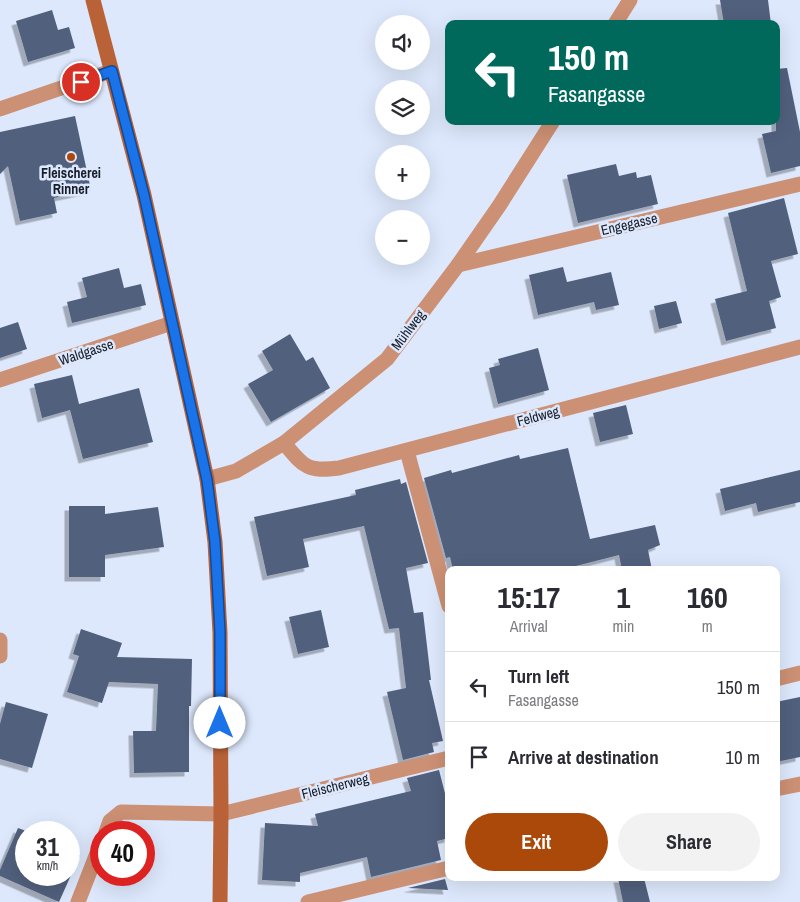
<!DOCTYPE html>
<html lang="en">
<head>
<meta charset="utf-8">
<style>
	:root { --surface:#fff; --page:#f2f2f3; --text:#2b2b33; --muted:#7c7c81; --line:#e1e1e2; --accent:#ab490b }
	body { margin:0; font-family:"Archivo Narrow",sans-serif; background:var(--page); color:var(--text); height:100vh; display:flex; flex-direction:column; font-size:19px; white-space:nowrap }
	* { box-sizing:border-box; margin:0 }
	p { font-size:16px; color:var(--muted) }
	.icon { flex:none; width:28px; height:28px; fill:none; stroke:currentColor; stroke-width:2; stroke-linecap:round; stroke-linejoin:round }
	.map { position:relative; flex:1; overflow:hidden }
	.drawer { position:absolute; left:445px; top:566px; width:335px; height:315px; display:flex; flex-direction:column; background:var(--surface); border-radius:10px; box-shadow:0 5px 20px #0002 }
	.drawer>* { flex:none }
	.top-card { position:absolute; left:445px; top:20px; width:335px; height:105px; border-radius:10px; box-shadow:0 5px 20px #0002; background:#00695c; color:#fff; overflow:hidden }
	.controls { position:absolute; left:375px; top:15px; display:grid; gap:10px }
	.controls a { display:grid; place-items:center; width:55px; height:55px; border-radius:50%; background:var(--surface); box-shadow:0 5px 20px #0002; font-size:25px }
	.speed { position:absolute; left:15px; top:821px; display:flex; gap:10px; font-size:25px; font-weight:700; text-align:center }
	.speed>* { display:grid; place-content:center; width:65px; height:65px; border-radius:50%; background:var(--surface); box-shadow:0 5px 20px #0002; line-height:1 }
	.speed small { font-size:12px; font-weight:400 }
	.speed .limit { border:8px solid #d22; background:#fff; color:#111 }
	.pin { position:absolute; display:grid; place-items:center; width:42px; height:42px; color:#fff; margin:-21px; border:2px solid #fff; border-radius:50%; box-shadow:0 1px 5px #0007 }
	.me { position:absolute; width:55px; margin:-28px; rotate:0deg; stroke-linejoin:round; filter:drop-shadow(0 0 4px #0008) }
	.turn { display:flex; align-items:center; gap:18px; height:105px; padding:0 20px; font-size:22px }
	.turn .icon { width:65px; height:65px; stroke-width:2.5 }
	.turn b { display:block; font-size:35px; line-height:42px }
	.eta { display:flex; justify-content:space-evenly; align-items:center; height:85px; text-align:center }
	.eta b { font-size:30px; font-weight:700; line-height:35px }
	.action { display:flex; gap:10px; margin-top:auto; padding:10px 20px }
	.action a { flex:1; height:58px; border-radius:30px; background:var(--accent); color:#fff; font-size:20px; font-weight:700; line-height:58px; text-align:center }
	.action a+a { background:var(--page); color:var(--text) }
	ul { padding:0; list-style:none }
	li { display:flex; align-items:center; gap:15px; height:70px; padding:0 20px; border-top:1px solid var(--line) }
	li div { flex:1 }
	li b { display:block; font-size:19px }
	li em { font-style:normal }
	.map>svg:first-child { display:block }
	.building { fill:#51607d; filter:url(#shadow) }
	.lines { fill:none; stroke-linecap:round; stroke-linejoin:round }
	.lane { stroke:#cc9074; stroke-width:15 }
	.street { stroke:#cc9074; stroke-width:15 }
	.secondary { stroke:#b96237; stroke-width:15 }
	.route-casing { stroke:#114b97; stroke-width:12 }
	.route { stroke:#1a73e8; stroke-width:9 }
	.poi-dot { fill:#ab490b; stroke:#dde8fc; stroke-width:2 }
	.labels { text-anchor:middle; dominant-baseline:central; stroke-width:5; stroke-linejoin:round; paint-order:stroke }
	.poi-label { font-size:14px; font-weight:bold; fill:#161c28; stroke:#dde8fc }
	.street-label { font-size:14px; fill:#161c28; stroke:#dde8fc }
</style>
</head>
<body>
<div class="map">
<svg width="800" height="902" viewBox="0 0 800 902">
	<defs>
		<filter id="shadow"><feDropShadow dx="-4.5" dy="4.5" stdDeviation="0" flood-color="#0004"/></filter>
	</defs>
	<rect width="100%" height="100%" fill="#dde8fc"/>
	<g class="building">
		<polygon points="720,0 768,0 771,24 724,24"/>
		<polygon points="52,10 58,30 69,27 75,48 28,62 16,21"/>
		<polygon points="787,68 800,132 800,166 771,173 762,134 776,131 776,69"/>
		<polygon points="75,116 91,190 54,198 57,213 20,221 8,166 0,174 0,132"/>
		<polygon points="616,164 619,176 636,172 637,178 651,175 658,204 578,223 567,175"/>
		<polygon points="784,198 798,254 771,261 781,297 769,301 776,328 726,341 715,299 747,291 728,213"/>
		<polygon points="563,267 567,282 611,272 619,305 596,310 594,302 538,315 529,275"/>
		<polygon points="119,268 124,288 141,284 146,305 72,323 67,302 87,297 82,278"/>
		<polygon points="676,301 682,323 659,329 654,306"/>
		<polygon points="18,322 27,349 0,358 0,328"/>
		<polygon points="290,334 306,361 313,357 330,388 271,422 248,384 273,370 262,351"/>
		<polygon points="538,348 549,390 498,404 489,368 500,365 498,359"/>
		<polygon points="72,375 79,404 139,388 153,442 83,459 70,410 42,418 34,384"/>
		<polygon points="626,405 633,434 600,442 593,413"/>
		<polygon points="568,448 590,539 655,525 660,545 648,550 652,570 622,570 619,555 560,570 453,570 450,557 446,558 424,478 451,470 452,473 519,455 520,459"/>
		<polygon points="800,470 800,502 758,512 756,503 725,511 720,489"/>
		<polygon points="400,479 401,484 406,482 428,563 406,568 414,613 423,612 431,680 429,680 443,741 432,743 434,752 403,760 387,692 406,688 399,628 389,629 364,526 303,539 309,567 267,576 254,517 356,495 355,490"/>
		<polygon points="69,506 105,506 105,514 158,507 164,547 105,555 105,577 69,577"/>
		<polygon points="321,610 329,647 298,654 289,617"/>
		<polygon points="81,629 122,643 117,657 192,659 191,706 189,706 189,772 134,773 133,731 156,731 158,684 109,682 102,703 67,692 79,656 73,654"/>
		<polygon points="800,697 800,757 776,762 776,702"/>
		<polygon points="6,702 48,714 32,768 0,759 0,724"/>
		<polygon points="439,770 449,809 449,838 437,841 441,860 371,877 367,857 300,873 300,882 262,880 265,823 318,826 315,814 411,791 407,778"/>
		<polygon points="18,828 29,832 26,832 26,875 69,875 69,850 80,855 59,902 0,876 0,870"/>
		<polygon points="618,878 644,878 650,902 623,902"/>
		<polygon points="445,879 448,890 408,888"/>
	</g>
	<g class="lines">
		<polyline class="lane" points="407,451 449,606"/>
		<g class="street">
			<polyline points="615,24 630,0"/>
			<polyline points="0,109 111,71"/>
			<polyline points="458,265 800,184"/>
			<polyline points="0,380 172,323"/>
			<path d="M284,443C304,467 307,472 339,468L800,347"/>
			<polyline points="207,479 236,471 284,443 387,359 458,265 499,206 553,121"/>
			<polyline points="0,640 0,656"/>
			<polyline points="776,679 800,673"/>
			<polyline points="776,789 800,784"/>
			<polyline points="106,832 110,821 121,812 221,814 449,758"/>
			<polyline points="78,902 101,843"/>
			<polyline points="308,902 449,868"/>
		</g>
		<polyline class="secondary" points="93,0 144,195 207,479 215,542 220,633 221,814 220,902"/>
	</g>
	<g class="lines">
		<defs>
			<polyline id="route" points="81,82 112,71 144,195 207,480 215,542 220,632 220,723"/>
		</defs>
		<use href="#route" class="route-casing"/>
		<use href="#route" class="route"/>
	</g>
	<circle class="poi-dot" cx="71" cy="157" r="5"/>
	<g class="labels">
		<g class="poi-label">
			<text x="71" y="173">Fleischerei<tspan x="71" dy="16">Rinner</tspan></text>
		</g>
		<g class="street-label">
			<text transform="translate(629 224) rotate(-13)">Engegasse</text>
			<text transform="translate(408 330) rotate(-53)">Mühlweg</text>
			<text transform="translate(86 352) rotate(-18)">Waldgasse</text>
			<text transform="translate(538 416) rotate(-15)">Feldweg</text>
			<text transform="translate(335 786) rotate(-14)">Fleischerweg</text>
		</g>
	</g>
</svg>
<div class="controls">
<a><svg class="icon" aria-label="sound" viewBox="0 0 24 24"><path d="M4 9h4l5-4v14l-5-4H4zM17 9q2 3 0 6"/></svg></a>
<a><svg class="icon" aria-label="layers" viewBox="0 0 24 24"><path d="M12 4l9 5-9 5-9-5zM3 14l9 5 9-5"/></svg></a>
<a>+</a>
<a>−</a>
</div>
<div class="speed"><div>31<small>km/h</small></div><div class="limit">40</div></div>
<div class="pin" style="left:81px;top:82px;background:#d93025"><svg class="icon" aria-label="arrive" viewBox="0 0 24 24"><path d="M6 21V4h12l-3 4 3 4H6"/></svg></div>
<svg class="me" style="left:220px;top:723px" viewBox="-20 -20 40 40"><circle r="19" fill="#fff"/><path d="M0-13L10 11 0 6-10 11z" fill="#1a73e8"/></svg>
<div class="top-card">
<div class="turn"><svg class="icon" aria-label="left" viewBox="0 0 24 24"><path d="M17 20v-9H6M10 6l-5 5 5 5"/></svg><div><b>150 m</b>Fasangasse</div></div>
</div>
<section class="drawer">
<div class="eta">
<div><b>15:17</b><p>Arrival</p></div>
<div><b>1</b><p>min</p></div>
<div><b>160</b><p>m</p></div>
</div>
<ul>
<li><svg class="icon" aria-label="left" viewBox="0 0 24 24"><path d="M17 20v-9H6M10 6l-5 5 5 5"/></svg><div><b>Turn left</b><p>Fasangasse</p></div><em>150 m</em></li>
<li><svg class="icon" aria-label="arrive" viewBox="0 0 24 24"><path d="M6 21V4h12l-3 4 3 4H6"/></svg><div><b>Arrive at destination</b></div><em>10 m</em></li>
</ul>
<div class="action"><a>Exit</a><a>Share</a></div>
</section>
</div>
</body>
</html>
